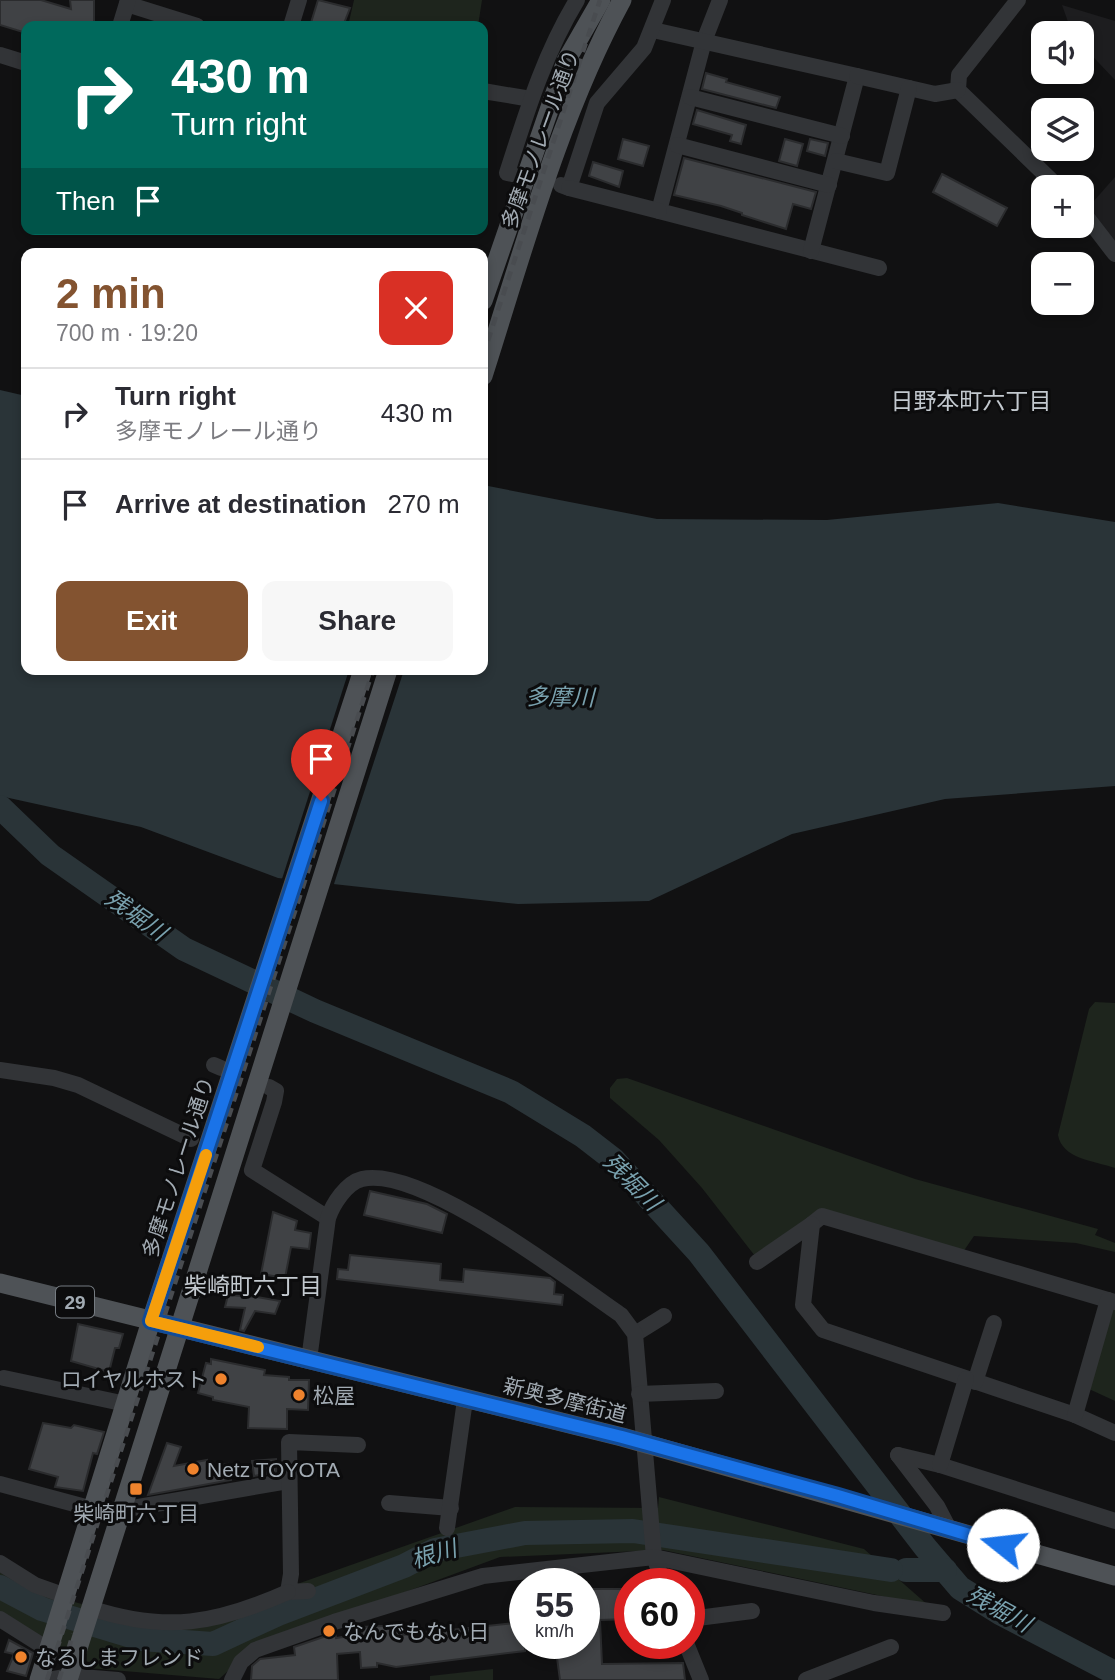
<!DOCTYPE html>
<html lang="en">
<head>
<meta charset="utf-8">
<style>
	:root { --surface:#fff; --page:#f7f7f7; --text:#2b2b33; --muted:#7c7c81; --line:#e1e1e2; --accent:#835330 }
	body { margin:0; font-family:Helvetica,"Noto Sans JP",sans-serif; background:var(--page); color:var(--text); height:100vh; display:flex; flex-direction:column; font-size:26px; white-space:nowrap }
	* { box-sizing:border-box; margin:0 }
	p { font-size:23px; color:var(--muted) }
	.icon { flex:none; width:38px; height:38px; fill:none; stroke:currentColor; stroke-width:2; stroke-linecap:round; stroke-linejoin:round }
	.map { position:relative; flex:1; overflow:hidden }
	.side { position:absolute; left:21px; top:248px; width:467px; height:427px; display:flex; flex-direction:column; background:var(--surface); border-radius:14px; box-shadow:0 4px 10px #0003 }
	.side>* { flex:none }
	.guide { position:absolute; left:21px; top:21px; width:467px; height:214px; border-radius:14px; box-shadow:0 4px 10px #0003; background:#00695c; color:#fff; overflow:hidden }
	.fabs { position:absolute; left:1031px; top:21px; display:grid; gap:14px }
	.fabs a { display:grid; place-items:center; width:63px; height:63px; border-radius:14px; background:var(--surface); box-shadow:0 4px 10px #0003; font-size:35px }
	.speed { position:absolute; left:509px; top:1568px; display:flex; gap:14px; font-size:35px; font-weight:700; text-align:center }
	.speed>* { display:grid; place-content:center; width:91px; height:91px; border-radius:50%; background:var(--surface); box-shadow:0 4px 10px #0003; line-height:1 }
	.speed small { font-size:18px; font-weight:400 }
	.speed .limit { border:10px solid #d22; background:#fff; color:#111 }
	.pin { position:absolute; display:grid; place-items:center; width:60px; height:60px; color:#fff; margin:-72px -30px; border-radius:50% 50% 50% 0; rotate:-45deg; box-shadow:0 0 7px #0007 }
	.pin .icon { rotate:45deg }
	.me { position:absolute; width:77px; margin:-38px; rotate:286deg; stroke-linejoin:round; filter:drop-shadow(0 0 5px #0008) }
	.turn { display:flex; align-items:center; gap:24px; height:147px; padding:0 35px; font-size:32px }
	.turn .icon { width:91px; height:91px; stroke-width:2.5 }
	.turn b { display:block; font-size:49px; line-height:60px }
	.then { display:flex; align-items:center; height:66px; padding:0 35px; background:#0003; gap:14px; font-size:26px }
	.round { display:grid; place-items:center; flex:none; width:74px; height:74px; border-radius:14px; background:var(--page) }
	.summary { display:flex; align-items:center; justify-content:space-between; height:119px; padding:0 35px }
	h1 { font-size:42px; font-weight:700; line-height:52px; color:var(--accent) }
	.button { display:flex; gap:14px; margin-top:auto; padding:14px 35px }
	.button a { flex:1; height:80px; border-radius:14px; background:var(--accent); color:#fff; font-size:28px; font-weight:700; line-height:80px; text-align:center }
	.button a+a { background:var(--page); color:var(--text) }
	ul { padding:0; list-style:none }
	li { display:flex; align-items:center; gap:21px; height:91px; padding:0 35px; border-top:2px solid var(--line) }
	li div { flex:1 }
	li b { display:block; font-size:26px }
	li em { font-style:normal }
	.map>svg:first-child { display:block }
	.built { fill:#1d1d1f }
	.green { fill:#1e251d }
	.water { fill:#2a3438 }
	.pier { fill:#111112 }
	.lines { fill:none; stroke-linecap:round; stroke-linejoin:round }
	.river { stroke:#2a3438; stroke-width:24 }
	.building { fill:#404245; stroke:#2b2c2e; stroke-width:2 }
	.minor { stroke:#323437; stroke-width:16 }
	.major { stroke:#4e5256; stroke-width:19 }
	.rail { stroke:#494c50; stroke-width:4.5; stroke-dasharray:9 7; stroke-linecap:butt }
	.route-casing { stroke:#114b97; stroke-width:18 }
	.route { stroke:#1a73e8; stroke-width:12 }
	.slow { stroke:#f59e0b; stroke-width:12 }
	.poi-dot { fill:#ef832d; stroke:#0c0c0d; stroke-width:2.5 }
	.labels { text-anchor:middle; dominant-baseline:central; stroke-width:6; stroke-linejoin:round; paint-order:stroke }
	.shield { fill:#0c0c0d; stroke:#757b81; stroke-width:2 }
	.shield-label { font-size:19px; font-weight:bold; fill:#a2abb3 }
	.street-label { font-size:21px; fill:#a2abb3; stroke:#0c0c0d }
	.poi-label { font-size:21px; fill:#a2abb3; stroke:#0c0c0d; text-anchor:start }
	.neighbourhood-label { font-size:23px; fill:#c3c9cf; stroke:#0c0c0d }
	.water-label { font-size:23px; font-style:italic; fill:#79a1ae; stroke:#0c0c0d }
</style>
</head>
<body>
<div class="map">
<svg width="1115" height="1680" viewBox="0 0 1115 1680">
	<rect width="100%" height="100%" fill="#111112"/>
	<g class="built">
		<polygon points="1062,5 1115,21 1115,80 1082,45 1082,33 1072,33"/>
		<polygon points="1115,177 1115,244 1093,214 1093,202"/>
	</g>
	<g class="green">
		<polygon points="354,0 482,0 478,26 348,26"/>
		<path d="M1095,1002L1115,1003V1168C1095,1161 1062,1159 1058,1135L1089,1009Z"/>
		<polygon points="627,1078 915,1179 1098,1229 1095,1235 1115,1243 1115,1252 1076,1243 974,1236 963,1252 821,1212 755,1256 702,1188 659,1140 610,1098 610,1088 617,1079"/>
		<polygon points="1112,1307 1115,1308 1115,1401 1089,1389"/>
		<polygon points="659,1497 864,1549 929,1606 663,1550 500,1557 254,1648 219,1679 88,1668 90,1663 0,1614 0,1566 44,1594 173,1628 515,1507 658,1508"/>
		<polygon points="493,1669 493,1680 430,1680 430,1676"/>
	</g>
	<polygon class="water" points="0,390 26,396 26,670 483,670 483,485 657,519 827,520 998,503 1115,522 1115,786 945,799 792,834 649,901 518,904 278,878 141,827 0,796"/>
	<polygon class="pier" points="349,670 404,670 333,887 281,882"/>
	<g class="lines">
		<g class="river">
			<polyline points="0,807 50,855 184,949 315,1011 511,1092 583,1136 614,1160 699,1253 925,1547 960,1588 1000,1613 1115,1673"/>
			<polyline points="906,1570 945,1570"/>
			<polyline points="0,1587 42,1609 141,1639 213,1644 278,1614 404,1566 435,1550 525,1533 633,1531 891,1570"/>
		</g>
	</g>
	<g class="building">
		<polygon points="0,0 41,0 71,9 70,0 94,0 94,26 26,26 26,33 0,25"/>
		<polygon points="318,0 350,8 343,26 310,26"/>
		<polygon points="706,73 727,79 726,82 780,97 776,108 702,89"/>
		<polygon points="697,110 746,125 741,144 730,141 732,135 693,124"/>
		<polygon points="623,139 649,146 643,166 618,159"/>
		<polygon points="785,139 803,144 797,166 779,161"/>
		<polygon points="810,139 828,143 825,156 807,151"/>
		<polygon points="684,158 816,192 811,209 793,204 786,229 742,215 742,213 721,206 674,195"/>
		<polygon points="593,162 623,171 619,187 589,176"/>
		<polygon points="942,174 1007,208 997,226 933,192"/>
		<polygon points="370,1191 427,1204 447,1214 442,1233 364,1215"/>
		<polygon points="273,1212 297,1221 295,1230 311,1233 309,1249 291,1247 285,1278 261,1274"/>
		<polygon points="350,1255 441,1264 440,1280 463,1282 464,1269 550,1278 555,1282 554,1294 563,1295 562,1305 337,1279 338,1269 348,1270"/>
		<polygon points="228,1295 257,1297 280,1301 275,1314 255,1311 244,1331 240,1330 245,1308 225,1307"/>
		<polygon points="78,1324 123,1334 119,1348 115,1348 109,1372 71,1361"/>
		<polygon points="211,1359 265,1370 264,1375 289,1377 289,1380 309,1380 308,1410 287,1409 287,1429 248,1428 249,1407 213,1400 213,1397 198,1393 206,1363 211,1364"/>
		<polygon points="43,1423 71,1428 74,1425 104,1432 97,1454 93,1453 83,1491 55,1487 58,1477 29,1469"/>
		<polygon points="167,1443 181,1447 174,1466 207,1460 208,1467 228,1464 231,1480 148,1495"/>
		<polygon points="276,1459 276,1472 254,1476 252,1461"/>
		<polygon points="584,1589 630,1589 630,1619 600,1620 602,1664 683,1663 685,1680 560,1680 555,1643 584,1643"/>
		<polygon points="525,1622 525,1651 396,1667 377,1663 377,1667 361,1668 360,1652 337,1654 338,1680 251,1680 252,1666 260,1659 295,1655 294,1647 335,1633 336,1638 362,1634 362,1627 403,1625 403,1635"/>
		<polygon points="9,1640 33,1653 26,1676 7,1671 14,1654 5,1652"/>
	</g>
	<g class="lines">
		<g class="minor">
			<polyline points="720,0 704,41 659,211 879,268"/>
			<polyline points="1018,0 959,75 958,90 1058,187"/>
			<polyline points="127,4 197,26"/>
			<polyline points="120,26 128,0"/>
			<polyline points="291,26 299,0"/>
			<polyline points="653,30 857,76 811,251"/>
			<polyline points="0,55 26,63"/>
			<polyline points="857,76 935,94 958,90"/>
			<polyline points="483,91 531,99"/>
			<polyline points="690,97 842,136"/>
			<polyline points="677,145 829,185"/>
			<polyline points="836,161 887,173 909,88"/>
			<path d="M512,174L507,173C526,114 544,54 577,0"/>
			<polyline points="561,185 569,188 597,103 644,48 663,0"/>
			<polyline points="569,188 659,211"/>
			<polyline points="1082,211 1115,254"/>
			<polyline points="214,1065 221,1068"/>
			<polyline points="0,1070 54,1078 78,1085 191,1139"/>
			<polyline points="269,1087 276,1091 274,1102 252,1170 328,1218"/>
			<polyline points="812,1224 822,1216 1115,1302"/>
			<polyline points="757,1262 812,1224 803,1305 823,1330 1075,1415 1115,1433"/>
			<polyline points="635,1334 664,1316"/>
			<path d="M309,1360L328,1218C333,1204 346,1183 362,1179C421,1165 570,1280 621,1315L635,1334L654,1557L664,1584"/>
			<polyline points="4,1378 126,1404"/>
			<polyline points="975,1382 994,1323"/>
			<polyline points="639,1394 716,1391"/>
			<polyline points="1075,1415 1108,1300"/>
			<polyline points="898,1455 940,1465 1115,1521"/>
			<polyline points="898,1455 937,1506 949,1529"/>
			<polyline points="940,1465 966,1379"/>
			<polyline points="0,1484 93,1509"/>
			<polyline points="389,1503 451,1508"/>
			<polyline points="121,1510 288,1481"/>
			<polyline points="447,1528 465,1400"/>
			<polyline points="0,1563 35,1585 66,1596"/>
			<polyline points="308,1591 288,1592 291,1574 289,1442 358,1445"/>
			<path d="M90,1608C166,1633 216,1624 288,1592"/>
			<polyline points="0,1619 49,1650"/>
			<polyline points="690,1619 752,1611"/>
			<polyline points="686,1643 701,1680"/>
			<polyline points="47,1680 69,1676 118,1680"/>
			<polyline points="232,1680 241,1662 255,1650 334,1622 483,1576 654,1557 874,1603 943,1613"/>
			<polyline points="806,1680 891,1647"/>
		</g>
		<g class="major">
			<polyline points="483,301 566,61 601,0"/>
			<path d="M483,376C523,251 559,116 622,0"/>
			<polyline points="0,1283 622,1437 1115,1576"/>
			<polyline points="39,1680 151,1321 363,670"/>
			<polyline points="68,1680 388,670"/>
		</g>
		<g class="rail">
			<polyline points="483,356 600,0"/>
			<polyline points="47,1680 373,670"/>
			<polyline points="59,1680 73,1634"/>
		</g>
	</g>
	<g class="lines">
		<defs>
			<polyline id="route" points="321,801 151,1321 622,1437 838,1496 1003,1545"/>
		</defs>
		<use href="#route" class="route-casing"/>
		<use href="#route" class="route"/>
		<polyline class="slow" points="206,1155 151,1321 258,1347"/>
	</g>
	<g class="poi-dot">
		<circle cx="221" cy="1379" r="7"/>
		<circle cx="299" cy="1395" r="7"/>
		<circle cx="193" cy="1469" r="7"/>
		<rect x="129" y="1482" width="14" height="14" rx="3.5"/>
		<circle cx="329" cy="1631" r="7"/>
		<circle cx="21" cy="1657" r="7"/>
	</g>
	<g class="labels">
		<rect class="shield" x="56" y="1286.5" width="38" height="31" rx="5"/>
		<g class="shield-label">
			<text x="75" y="1302">29</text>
		</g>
		<g class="street-label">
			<text transform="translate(540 139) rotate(-70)">多摩モノレール通り</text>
			<text transform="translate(178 1167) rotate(-72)">多摩モノレール通り</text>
			<text transform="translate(565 1400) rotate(14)">新奥多摩街道</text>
		</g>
		<g class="poi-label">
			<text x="207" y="1379" text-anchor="end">ロイヤルホスト</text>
			<text x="313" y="1395">松屋</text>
			<text x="207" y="1469">Netz TOYOTA</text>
			<text x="136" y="1513" text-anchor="middle">柴崎町六丁目</text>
			<text x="343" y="1631">なんでもない日</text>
			<text x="35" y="1657">なるしまフレンド</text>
		</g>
		<g class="neighbourhood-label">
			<text x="971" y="401">日野本町六丁目</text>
			<text x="253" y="1286">柴崎町六丁目</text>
		</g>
		<g class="water-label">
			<text transform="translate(560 697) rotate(1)">多摩川</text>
			<text transform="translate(136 915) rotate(35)">残堀川</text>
			<text transform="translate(632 1182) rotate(45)">残堀川</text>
			<text transform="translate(434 1554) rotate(-17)">根川</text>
			<text transform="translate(999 1609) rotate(29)">残堀川</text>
		</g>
	</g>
</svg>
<div class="fabs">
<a><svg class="icon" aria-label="sound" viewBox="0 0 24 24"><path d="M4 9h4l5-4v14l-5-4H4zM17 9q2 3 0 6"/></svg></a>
<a><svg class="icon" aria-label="layers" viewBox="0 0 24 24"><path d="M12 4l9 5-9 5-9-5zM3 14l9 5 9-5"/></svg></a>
<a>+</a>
<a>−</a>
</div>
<div class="speed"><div>55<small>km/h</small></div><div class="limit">60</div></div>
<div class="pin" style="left:321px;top:801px;background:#d93025"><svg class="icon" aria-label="arrive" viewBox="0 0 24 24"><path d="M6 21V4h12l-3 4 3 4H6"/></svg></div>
<svg class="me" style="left:1003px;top:1545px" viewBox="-20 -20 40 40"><circle r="19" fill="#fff"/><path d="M0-13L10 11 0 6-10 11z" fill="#1a73e8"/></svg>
<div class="guide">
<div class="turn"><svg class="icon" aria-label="right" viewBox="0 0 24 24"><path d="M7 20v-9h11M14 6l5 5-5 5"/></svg><div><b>430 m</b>Turn right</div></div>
<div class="then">Then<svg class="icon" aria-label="arrive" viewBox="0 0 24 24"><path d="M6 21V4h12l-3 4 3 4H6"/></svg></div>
</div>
<section class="side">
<div class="summary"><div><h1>2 min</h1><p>700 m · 19:20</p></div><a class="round" style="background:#d93025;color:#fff"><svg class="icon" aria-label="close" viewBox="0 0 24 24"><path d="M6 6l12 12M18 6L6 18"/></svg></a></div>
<ul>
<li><svg class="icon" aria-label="right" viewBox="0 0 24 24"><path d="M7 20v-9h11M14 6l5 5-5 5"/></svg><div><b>Turn right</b><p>多摩モノレール通り</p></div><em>430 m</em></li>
<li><svg class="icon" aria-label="arrive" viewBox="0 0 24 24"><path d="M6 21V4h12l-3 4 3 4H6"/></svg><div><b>Arrive at destination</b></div><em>270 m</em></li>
</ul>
<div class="button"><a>Exit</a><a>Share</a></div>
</section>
</div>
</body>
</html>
